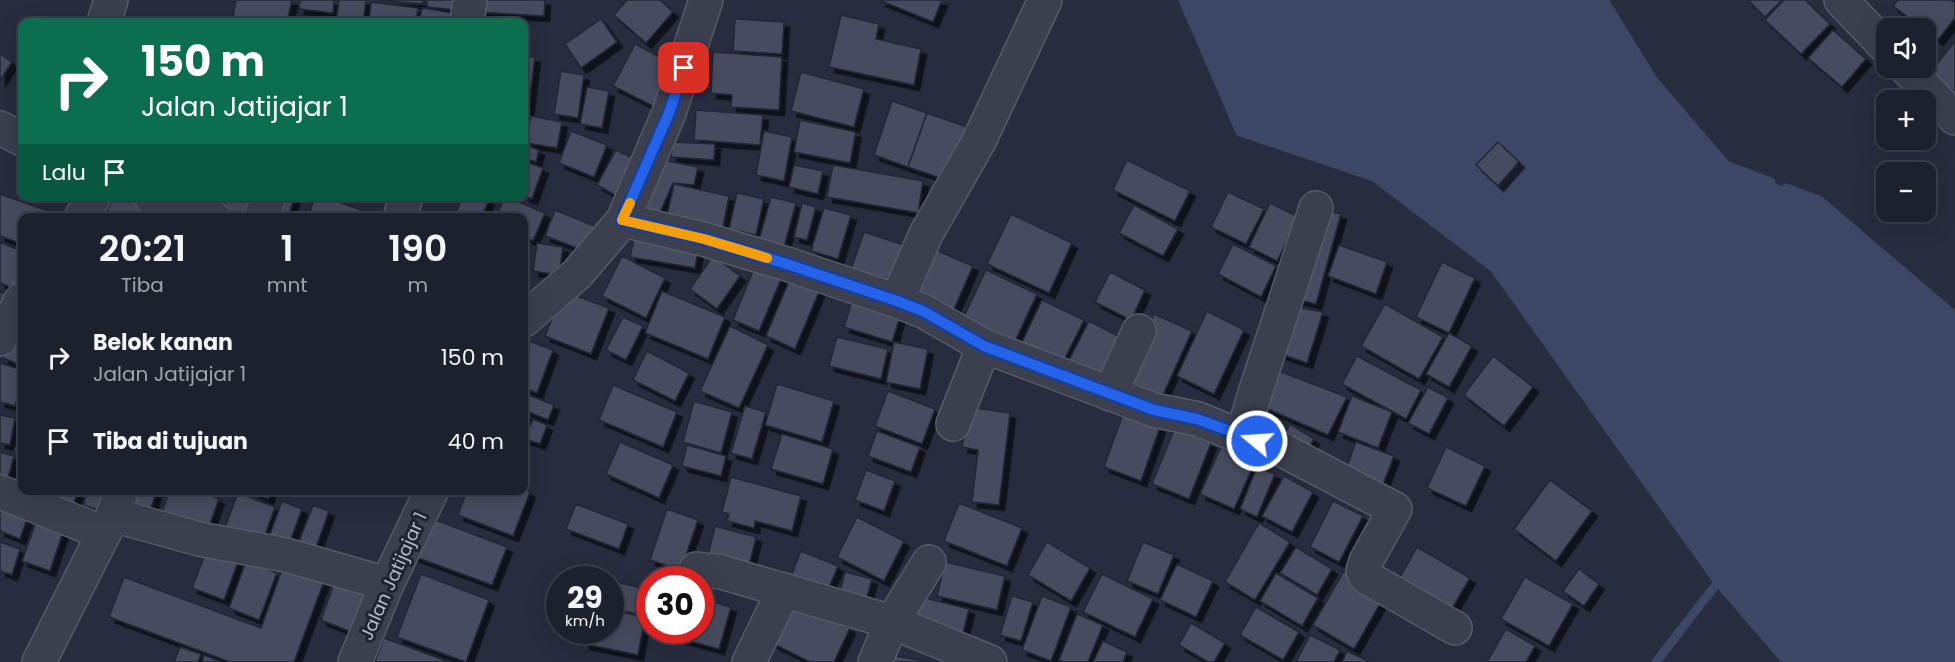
<!DOCTYPE html>
<html lang="id">
<head>
<meta charset="utf-8">
<style>
	:root { --surface:#1d212e; --page:#252936; --text:#f1f3f6; --muted:#a0a3aa; --line:#3b3e4a }
	body { margin:0; font-family:Poppins,sans-serif; background:var(--page); color:var(--text); height:100vh; display:flex; flex-direction:column; font-size:22px; white-space:nowrap }
	* { box-sizing:border-box; margin:0 }
	p { font-size:20px; color:var(--muted) }
	.icon { flex:none; width:33px; height:33px; fill:none; stroke:currentColor; stroke-width:2; stroke-linecap:round; stroke-linejoin:round }
	.map { position:relative; flex:1; overflow:hidden }
	.drawer { position:absolute; left:18px; top:213px; width:510px; height:282px; display:flex; flex-direction:column; background:var(--surface); border-radius:12px; box-shadow:0 6px 24px #0002,0 0 0 2px var(--line) }
	.drawer>* { flex:none }
	.hud { position:absolute; left:18px; top:18px; width:510px; height:183px; border-radius:12px; box-shadow:0 6px 24px #0002,0 0 0 2px var(--line); background:#0b6e4f; color:#fff; overflow:hidden }
	.tools { position:absolute; left:1876px; top:18px; display:grid; gap:12px }
	.tools a { display:grid; place-items:center; width:60px; height:60px; border-radius:12px; background:var(--surface); box-shadow:0 6px 24px #0002,0 0 0 2px var(--line); font-size:30px }
	.speed { position:absolute; left:546px; top:566px; display:flex; gap:12px; font-size:30px; font-weight:700; text-align:center }
	.speed>* { display:grid; place-content:center; width:78px; height:78px; border-radius:50%; background:var(--surface); box-shadow:0 6px 24px #0002,0 0 0 2px var(--line); line-height:1 }
	.speed small { font-size:15px; font-weight:400 }
	.speed .limit { border:9px solid #d22; background:#fff; color:#111 }
	.pin { position:absolute; display:grid; place-items:center; width:51px; height:51px; color:#fff; margin:-26px; border-radius:12px; box-shadow:0 3px 9px #0006 }
	.me { position:absolute; width:66px; margin:-33px; rotate:288deg; stroke-linejoin:round; filter:drop-shadow(0 0 4px #0008) }
	.turn { display:flex; align-items:center; gap:21px; height:126px; padding:0 24px; font-size:27px }
	.turn .icon { width:78px; height:78px; stroke-width:2.5 }
	.turn b { display:block; font-size:42px; line-height:51px }
	.then { display:flex; align-items:center; height:57px; padding:0 24px; background:#0003; gap:12px; font-size:22px }
	.eta { display:flex; justify-content:space-evenly; align-items:center; height:102px; text-align:center }
	.eta b { font-size:36px; font-weight:600; line-height:42px }
	ul { padding:0; list-style:none }
	li { display:flex; align-items:center; gap:18px; height:84px; padding:0 24px }
	li div { flex:1 }
	li b { display:block; font-size:22px }
	li em { font-style:normal }
	.map>svg:first-child { display:block }
	.water { fill:#3e4665 }
	.lines { fill:none; stroke-linecap:round; stroke-linejoin:round }
	.stream { stroke:#3e4665; stroke-width:9 }
	.building { fill:#474b5f; stroke:#222635; stroke-width:1.5; filter:url(#shadow) }
	.minor-casing { stroke:#565a69; stroke-width:36 }
	.minor { stroke:#3b3f4e; stroke-width:33 }
	.route-casing { stroke:#184099; stroke-width:15 }
	.route { stroke:#2563eb; stroke-width:10 }
	.slow { stroke:#f59e0b; stroke-width:10 }
	.labels { text-anchor:middle; dominant-baseline:central; stroke-width:6; stroke-linejoin:round; paint-order:stroke }
	.street-label { font-size:18px; fill:#b7bac9; stroke:#202433 }
</style>
</head>
<body>
<div class="map">
<svg width="1955" height="662" viewBox="0 0 1955 662">
	<defs>
		<filter id="shadow"><feDropShadow dx="5.5" dy="5.5" stdDeviation="0" flood-color="#0009"/></filter>
	</defs>
	<rect width="100%" height="100%" fill="#272c3e"/>
	<polygon class="water" points="1183,0 1604,0 1655,81 1726,165 1819,200 1955,316 1955,662 1787,662 1718,582 1494,268 1374,177 1240,132"/>
	<g class="lines">
		<g class="stream">
			<polyline points="1183,0 1240,132 1374,177 1494,268 1718,582 1787,662"/>
			<polyline points="1604,0 1654,81 1726,165 1771,182"/>
			<polyline points="1786,188 1819,200 1955,316"/>
			<polyline points="1656,662 1718,582"/>
		</g>
	</g>
	<g class="building">
		<polygon points="236,0 292,0 287,22 232,22"/>
		<polygon points="300,0 334,0 333,13 299,9"/>
		<polygon points="339,0 366,0 363,22 336,22"/>
		<polygon points="376,0 423,0 423,4"/>
		<polygon points="427,0 465,0 464,11 427,7"/>
		<polygon points="476,0 545,0 544,16 475,12"/>
		<polygon points="627,0 660,0 673,12 646,43 614,15"/>
		<polygon points="879,0 942,0 933,22"/>
		<polygon points="1748,0 1782,0 1765,17"/>
		<polygon points="1784,0 1805,0 1830,24 1801,54 1765,20"/>
		<polygon points="1898,0 1951,0 1955,3 1955,18 1938,40 1926,31 1926,28 1923,28 1893,6"/>
		<polygon points="371,2 418,8 416,22 369,22"/>
		<polygon points="422,8 459,14 458,22 419,22"/>
		<polygon points="469,15 503,18 503,22 469,22"/>
		<polygon points="841,15 879,24 876,39 921,49 914,85 829,67"/>
		<polygon points="601,19 617,42 581,68 565,44"/>
		<polygon points="735,19 784,22 782,54 733,51"/>
		<polygon points="1833,30 1866,59 1842,87 1808,58"/>
		<polygon points="1955,41 1955,92 1930,73"/>
		<polygon points="635,44 677,66 655,107 613,86"/>
		<polygon points="713,52 782,57 779,110 731,107 732,95 711,93"/>
		<polygon points="0,54 12,62 0,81"/>
		<polygon points="524,56 535,57 528,112 524,111"/>
		<polygon points="561,71 584,75 578,118 554,114"/>
		<polygon points="801,72 864,89 854,127 791,111"/>
		<polygon points="587,87 609,91 602,128 580,124"/>
		<polygon points="1895,88 1910,100 1887,100 1887,127 1872,113"/>
		<polygon points="892,101 927,113 908,167 874,155"/>
		<polygon points="696,110 763,115 760,145 694,140"/>
		<polygon points="927,113 970,128 952,182 908,167"/>
		<polygon points="531,116 562,122 557,148 526,143"/>
		<polygon points="800,120 856,132 850,163 794,152"/>
		<polygon points="571,131 607,145 594,177 559,163"/>
		<polygon points="764,131 792,137 784,181 756,175"/>
		<polygon points="673,142 715,144 714,160 671,157"/>
		<polygon points="1498,142 1519,162 1498,186 1476,165"/>
		<polygon points="524,144 539,150 536,162 524,158"/>
		<polygon points="616,150 634,159 615,195 597,185"/>
		<polygon points="663,160 698,167 694,185 673,183 658,217 640,209 654,175 660,177"/>
		<polygon points="1127,160 1190,191 1175,221 1113,190"/>
		<polygon points="524,161 543,168 532,199 524,196"/>
		<polygon points="794,165 823,171 818,194 789,187"/>
		<polygon points="833,165 923,181 918,213 827,197"/>
		<polygon points="674,184 729,196 722,232 666,220"/>
		<polygon points="1228,192 1264,209 1246,244 1211,227"/>
		<polygon points="737,193 764,199 756,235 729,229"/>
		<polygon points="0,194 51,212 49,218 22,218 22,244 0,236"/>
		<polygon points="114,196 129,196 143,203 136,218 104,218"/>
		<polygon points="228,196 267,196 259,218 241,218 223,210"/>
		<polygon points="271,196 295,196 288,218 273,218"/>
		<polygon points="315,196 321,196 373,214 371,218 308,218"/>
		<polygon points="463,196 483,196 489,200 481,218 461,218 455,215"/>
		<polygon points="505,196 545,213 533,241 524,237 524,218 496,218"/>
		<polygon points="771,197 796,203 784,247 759,240"/>
		<polygon points="802,203 816,207 807,240 794,237"/>
		<polygon points="1270,203 1299,217 1277,261 1249,247"/>
		<polygon points="1134,205 1178,229 1163,256 1119,233"/>
		<polygon points="824,208 851,215 838,259 811,251"/>
		<polygon points="409,209 439,216 438,218 407,218"/>
		<polygon points="1319,209 1341,214 1316,304 1292,298"/>
		<polygon points="555,210 597,227 588,252 545,236"/>
		<polygon points="1011,214 1072,243 1049,293 987,264"/>
		<polygon points="864,232 913,248 896,295 848,278"/>
		<polygon points="635,234 699,244 695,268 630,257"/>
		<polygon points="0,242 22,251 22,286 21,291 0,283"/>
		<polygon points="537,243 563,247 559,275 533,271"/>
		<polygon points="1233,244 1276,266 1261,297 1218,274"/>
		<polygon points="1339,245 1387,262 1376,294 1328,276"/>
		<polygon points="926,246 973,266 950,318 904,298"/>
		<polygon points="622,256 665,278 646,318 602,296"/>
		<polygon points="713,256 740,276 717,309 690,289"/>
		<polygon points="1442,262 1475,278 1449,333 1416,317"/>
		<polygon points="755,266 782,277 759,331 733,320"/>
		<polygon points="986,270 1037,294 1010,352 959,327"/>
		<polygon points="1110,272 1145,290 1131,320 1095,302"/>
		<polygon points="792,274 821,287 795,349 766,336"/>
		<polygon points="563,291 609,308 591,354 545,336"/>
		<polygon points="662,291 725,317 708,359 645,333"/>
		<polygon points="0,292 9,295 0,319"/>
		<polygon points="853,298 901,313 892,342 844,327"/>
		<polygon points="1042,300 1084,320 1062,364 1021,344"/>
		<polygon points="1385,304 1443,337 1419,379 1361,346"/>
		<polygon points="1290,306 1323,312 1307,363 1275,352"/>
		<polygon points="1207,311 1244,330 1214,394 1177,376"/>
		<polygon points="22,314 22,366 3,358"/>
		<polygon points="1154,314 1192,331 1162,397 1125,381"/>
		<polygon points="623,317 643,326 626,360 606,350"/>
		<polygon points="1089,321 1128,341 1105,386 1066,366"/>
		<polygon points="730,326 768,345 739,408 700,391"/>
		<polygon points="1449,333 1472,346 1449,387 1426,374"/>
		<polygon points="837,337 888,349 881,379 829,366"/>
		<polygon points="524,339 553,350 537,393 524,388"/>
		<polygon points="894,342 928,349 920,389 886,382"/>
		<polygon points="647,351 689,373 675,401 633,380"/>
		<polygon points="1357,356 1421,390 1406,419 1342,384"/>
		<polygon points="1493,356 1533,387 1504,426 1464,395"/>
		<polygon points="0,363 22,370 22,381 15,406 0,402"/>
		<polygon points="1268,367 1347,397 1328,435 1258,405"/>
		<polygon points="777,384 834,401 822,442 765,425"/>
		<polygon points="613,385 677,412 663,447 599,420"/>
		<polygon points="1428,387 1448,398 1429,434 1408,423"/>
		<polygon points="888,391 935,409 922,444 875,426"/>
		<polygon points="524,393 554,405 548,420 524,410"/>
		<polygon points="1352,396 1392,412 1378,448 1338,432"/>
		<polygon points="694,401 732,412 721,453 683,442"/>
		<polygon points="745,406 766,412 752,459 731,453"/>
		<polygon points="969,407 1010,413 999,505 972,502 978,450 962,447"/>
		<polygon points="524,414 529,416 524,431"/>
		<polygon points="1123,414 1160,427 1141,481 1104,467"/>
		<polygon points="0,415 15,418 10,445 0,443"/>
		<polygon points="533,419 547,425 540,444 525,439"/>
		<polygon points="22,422 22,454 14,451"/>
		<polygon points="1290,424 1314,439 1304,455 1280,441"/>
		<polygon points="1175,428 1211,443 1189,499 1152,484"/>
		<polygon points="877,431 920,447 911,472 868,456"/>
		<polygon points="782,434 833,449 823,484 771,469"/>
		<polygon points="620,442 673,465 659,498 606,474"/>
		<polygon points="1356,442 1394,456 1380,492 1343,477"/>
		<polygon points="687,445 726,456 721,476 682,466"/>
		<polygon points="1221,447 1255,462 1234,509 1200,494"/>
		<polygon points="1446,447 1485,466 1466,506 1427,488"/>
		<polygon points="0,452 14,456 6,486 0,484"/>
		<polygon points="1257,467 1275,474 1257,517 1240,509"/>
		<polygon points="866,470 895,481 884,511 855,500"/>
		<polygon points="1284,476 1313,492 1292,532 1262,516"/>
		<polygon points="731,477 801,496 792,531 755,521 754,528 727,521 729,514 722,512"/>
		<polygon points="1550,480 1592,511 1556,561 1514,529"/>
		<polygon points="524,489 530,492 513,536 458,515 467,490"/>
		<polygon points="27,490 78,490 71,513"/>
		<polygon points="88,490 105,493 99,510 83,505"/>
		<polygon points="126,490 157,490 149,514 121,504"/>
		<polygon points="170,490 198,490 219,499 207,532 161,515"/>
		<polygon points="249,490 271,490 268,499"/>
		<polygon points="238,493 275,507 262,544 224,530"/>
		<polygon points="0,496 31,507 20,539 0,531"/>
		<polygon points="282,501 302,509 289,544 269,537"/>
		<polygon points="1333,501 1363,516 1339,562 1310,547"/>
		<polygon points="959,503 1022,528 1007,566 944,541"/>
		<polygon points="576,504 628,524 619,549 566,529"/>
		<polygon points="313,505 329,511 314,553 297,547"/>
		<polygon points="667,509 698,520 681,570 650,560"/>
		<polygon points="39,514 66,523 50,571 22,561"/>
		<polygon points="425,516 507,547 492,585 410,555"/>
		<polygon points="857,517 904,541 884,581 837,557"/>
		<polygon points="1259,523 1290,542 1255,600 1225,582"/>
		<polygon points="715,526 756,537 749,566 708,556"/>
		<polygon points="0,542 20,549 12,575 0,571"/>
		<polygon points="1047,542 1090,568 1071,601 1028,575"/>
		<polygon points="1143,542 1174,555 1158,594 1127,581"/>
		<polygon points="1296,547 1332,569 1317,595 1280,573"/>
		<polygon points="1417,547 1470,578 1448,615 1396,585"/>
		<polygon points="207,550 238,562 224,600 192,588"/>
		<polygon points="801,551 838,566 827,592 791,576"/>
		<polygon points="246,561 277,573 259,620 229,608"/>
		<polygon points="285,561 326,576 294,662 230,662 109,617 124,577 261,628"/>
		<polygon points="945,562 1005,576 997,610 937,596"/>
		<polygon points="1177,564 1213,581 1196,617 1160,600"/>
		<polygon points="1579,569 1599,584 1584,606 1563,591"/>
		<polygon points="1344,571 1385,595 1354,649 1313,625"/>
		<polygon points="845,572 872,579 863,610 837,603"/>
		<polygon points="1276,573 1318,598 1302,626 1260,601"/>
		<polygon points="421,574 489,600 466,662 397,637"/>
		<polygon points="1102,574 1153,599 1135,637 1083,612"/>
		<polygon points="650,577 657,579 650,579 650,597 645,596"/>
		<polygon points="1525,577 1573,604 1549,646 1501,619"/>
		<polygon points="336,578 369,591 354,633 321,620"/>
		<polygon points="610,581 643,588 637,614 610,608"/>
		<polygon points="917,596 969,609 961,641 909,627"/>
		<polygon points="1012,596 1033,602 1021,641 1000,635"/>
		<polygon points="1042,596 1071,607 1051,661 1022,650"/>
		<polygon points="700,598 731,607 719,649 678,638 680,630 700,630"/>
		<polygon points="792,601 850,628 834,662 810,662 772,643"/>
		<polygon points="1256,607 1299,632 1283,660 1240,635"/>
		<polygon points="610,610 645,617 638,655 584,644 587,630 610,630"/>
		<polygon points="1077,614 1103,625 1088,662 1064,662 1059,660"/>
		<polygon points="1191,623 1225,643 1214,662 1208,662 1179,645"/>
		<polygon points="1506,629 1535,646 1526,662 1487,662"/>
		<polygon points="1310,635 1340,650 1334,662 1296,662"/>
		<polygon points="384,638 449,662 375,662"/>
		<polygon points="1103,641 1127,652 1123,662 1093,662"/>
		<polygon points="180,647 201,654 198,662 174,662"/>
		<polygon points="1347,651 1370,662 1342,662"/>
		<polygon points="204,655 222,662 202,662"/>
		<polygon points="895,656 930,662 894,662"/>
	</g>
	<g class="lines">
		<defs>
			<g id="minor">
				<polyline points="1841,0 1887,48"/>
				<polyline points="104,22 111,0"/>
				<polyline points="467,22 470,0"/>
				<polyline points="1906,68 1955,118"/>
				<polyline points="0,128 22,139"/>
				<polyline points="150,196 214,218"/>
				<polyline points="81,218 94,196"/>
				<polyline points="261,218 269,196"/>
				<polyline points="400,218 406,196"/>
				<polyline points="623,220 703,239 787,264 897,301 923,311 984,346 1154,410 1198,419 1242,437 1273,445 1395,509 1366,561 1363,571 1366,577 1455,628"/>
				<polyline points="897,301 926,234 979,141 1045,0"/>
				<polyline points="524,320 577,274 623,220 669,113 706,0"/>
				<polyline points="0,339 22,299"/>
				<polyline points="1110,394 1139,331"/>
				<polyline points="953,424 984,346"/>
				<polyline points="1242,437 1255,393 1316,208"/>
				<polyline points="0,492 104,533"/>
				<polyline points="113,515 199,539 286,555 387,584"/>
				<polyline points="696,569 721,572 892,622 990,662"/>
				<polyline points="39,662 113,515 122,490"/>
				<polyline points="355,662 387,584 432,490"/>
				<polyline points="749,662 784,590"/>
				<polyline points="875,662 892,622 929,562"/>
			</g>
		</defs>
		<use href="#minor" class="minor-casing"/>
		<use href="#minor" class="minor"/>
	</g>
	<g class="lines">
		<defs>
			<polyline id="route" points="684,68 669,113 622,220 704,239 787,264 897,301 923,311 984,346 1154,410 1197,419 1257,441"/>
		</defs>
		<use href="#route" class="route-casing"/>
		<use href="#route" class="route"/>
		<polyline class="slow" points="630,203 622,220 704,239 767,258"/>
	</g>
	<g class="labels">
		<g class="street-label">
			<text transform="translate(393 576) rotate(-66)">Jalan Jatijajar 1</text>
		</g>
	</g>
</svg>
<div class="tools">
<a><svg class="icon" aria-label="sound" viewBox="0 0 24 24"><path d="M4 9h4l5-4v14l-5-4H4zM17 9q2 3 0 6"/></svg></a>
<a>+</a>
<a>−</a>
</div>
<div class="speed"><div>29<small>km/h</small></div><div class="limit">30</div></div>
<div class="pin" style="left:684px;top:68px;background:#d93025"><svg class="icon" aria-label="arrive" viewBox="0 0 24 24"><path d="M6 21V4h12l-3 4 3 4H6"/></svg></div>
<svg class="me" style="left:1257px;top:441px" viewBox="-20 -20 40 40"><circle r="17" fill="#2563eb" stroke="#fff" stroke-width="3"/><path d="M0-11L8 9 0 5-8 9z" fill="#fff"/></svg>
<div class="hud">
<div class="turn"><svg class="icon" aria-label="right" viewBox="0 0 24 24"><path d="M7 20v-9h11M14 6l5 5-5 5"/></svg><div><b>150 m</b>Jalan Jatijajar 1</div></div>
<div class="then">Lalu<svg class="icon" aria-label="arrive" viewBox="0 0 24 24"><path d="M6 21V4h12l-3 4 3 4H6"/></svg></div>
</div>
<section class="drawer">
<div class="eta">
<div><b>20:21</b><p>Tiba</p></div>
<div><b>1</b><p>mnt</p></div>
<div><b>190</b><p>m</p></div>
</div>
<ul>
<li><svg class="icon" aria-label="right" viewBox="0 0 24 24"><path d="M7 20v-9h11M14 6l5 5-5 5"/></svg><div><b>Belok kanan</b><p>Jalan Jatijajar 1</p></div><em>150 m</em></li>
<li><svg class="icon" aria-label="arrive" viewBox="0 0 24 24"><path d="M6 21V4h12l-3 4 3 4H6"/></svg><div><b>Tiba di tujuan</b></div><em>40 m</em></li>
</ul>
</section>
</div>
</body>
</html>
